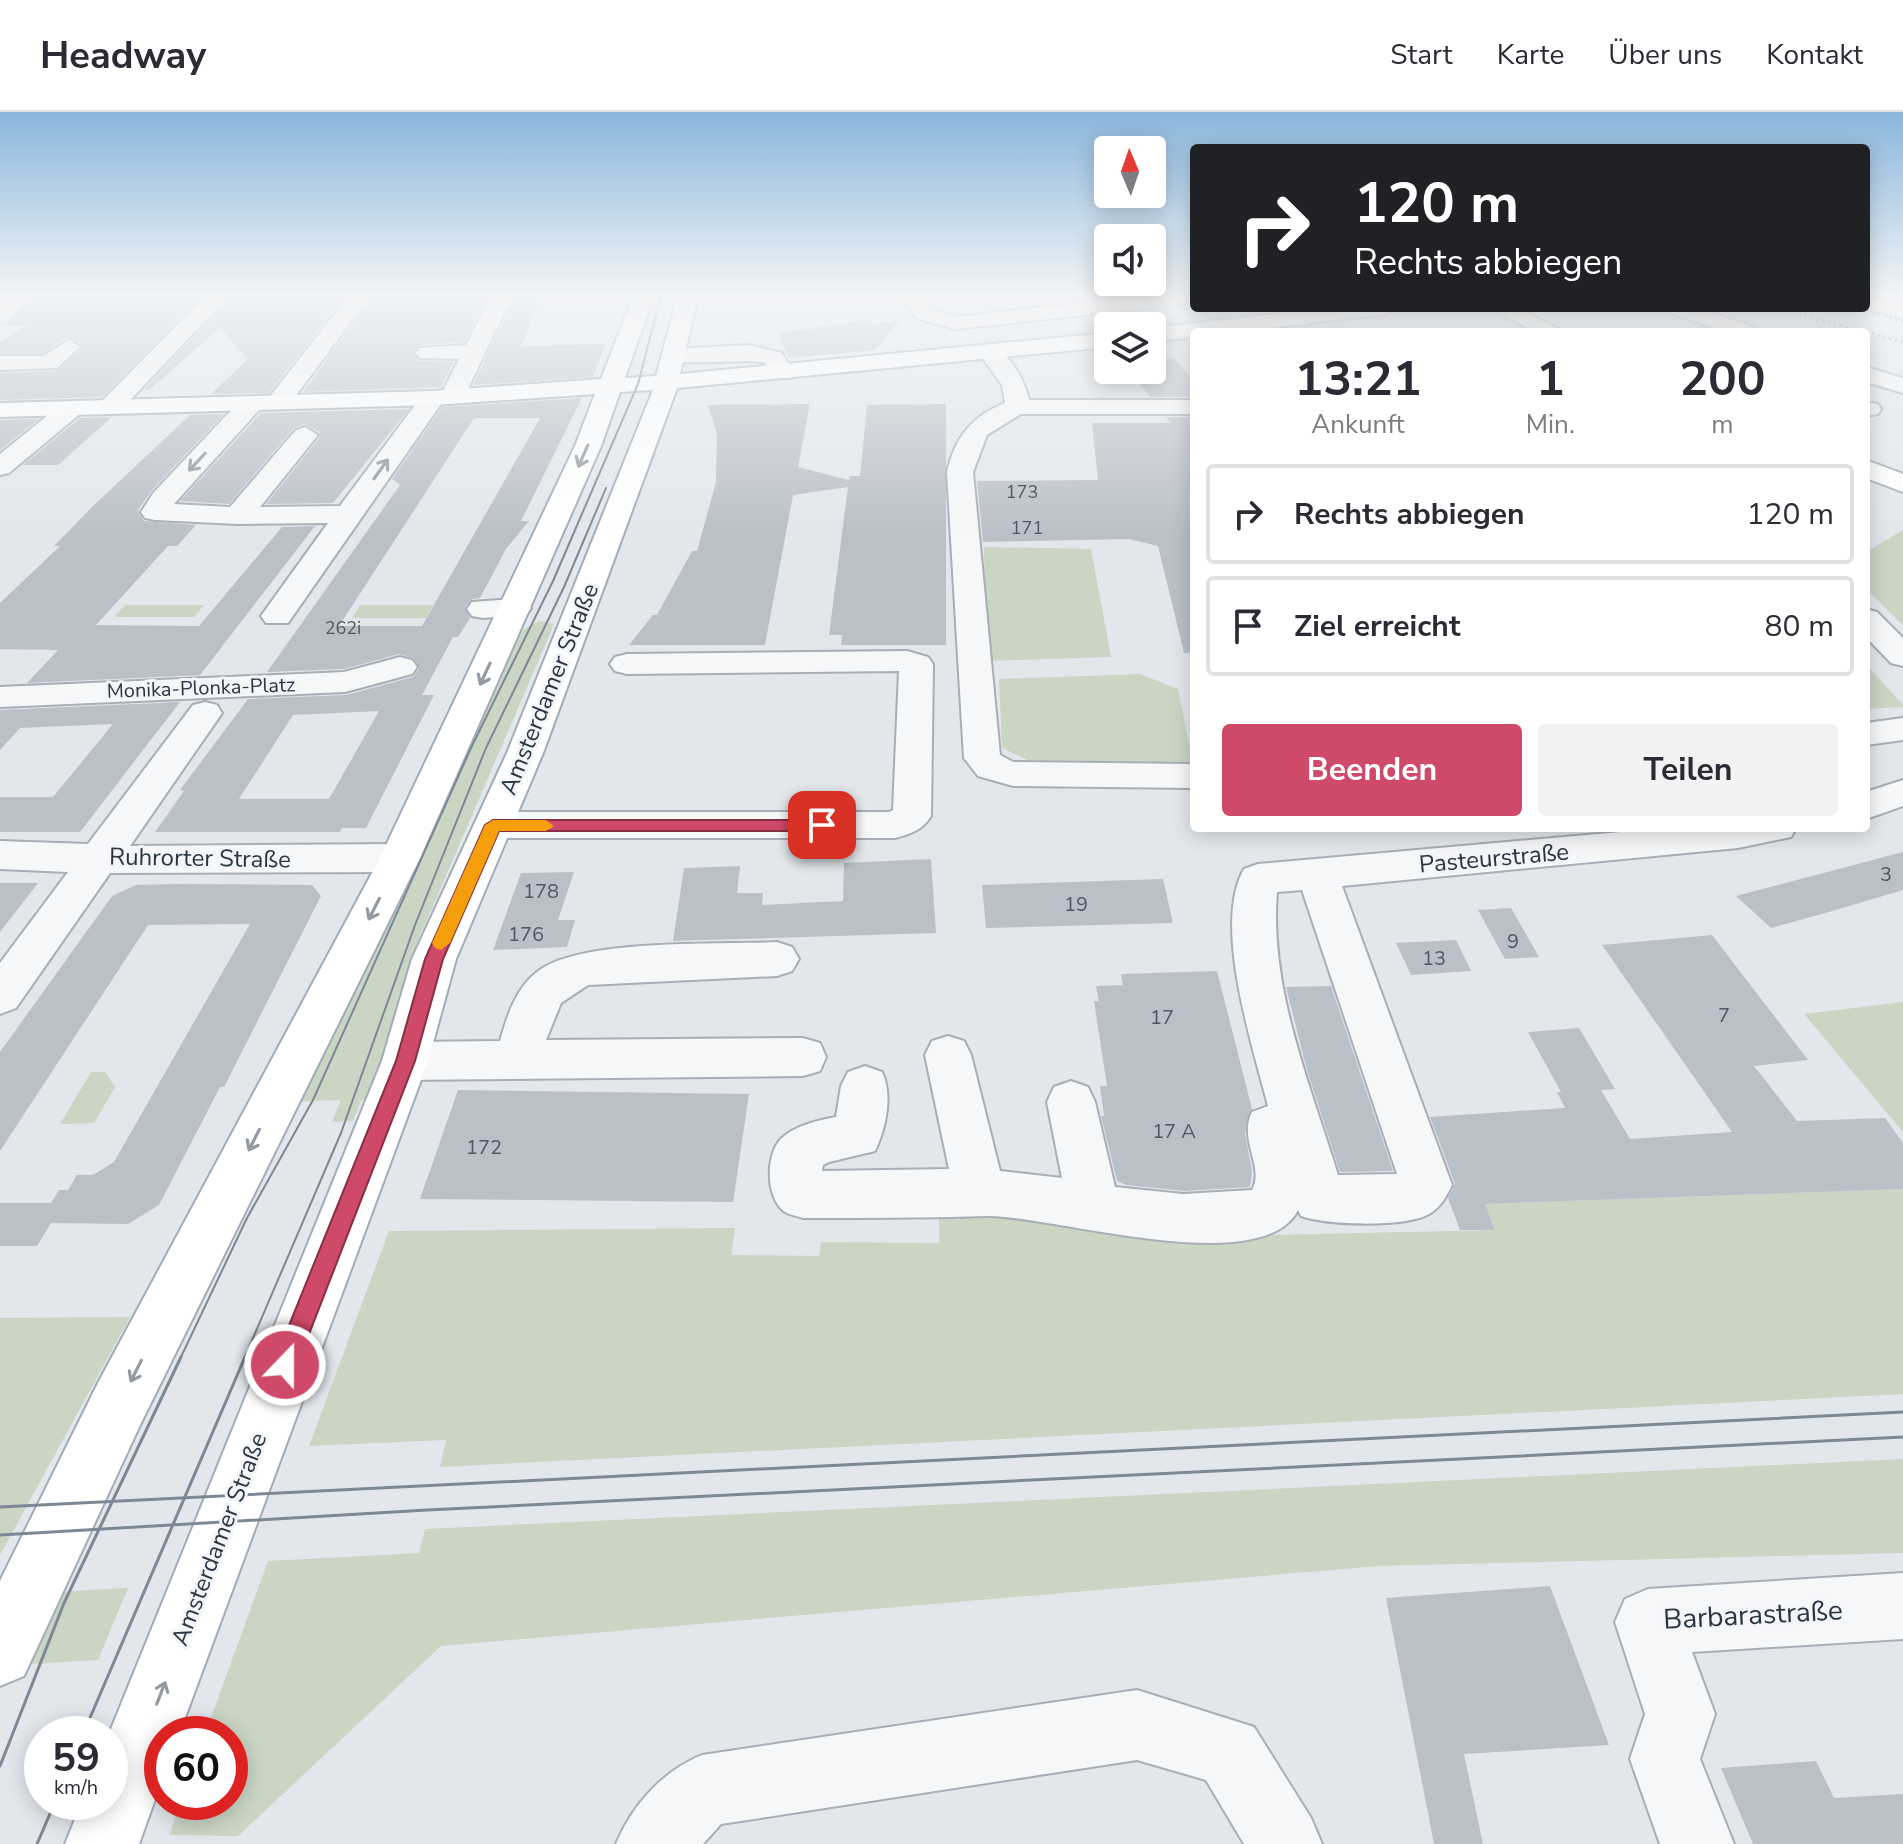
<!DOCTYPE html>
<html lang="de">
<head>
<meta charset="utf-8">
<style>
	:root { --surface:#fff; --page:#f2f2f3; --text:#2b2b33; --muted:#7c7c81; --line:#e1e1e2; --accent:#cf4969 }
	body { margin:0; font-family:"Nunito Sans",sans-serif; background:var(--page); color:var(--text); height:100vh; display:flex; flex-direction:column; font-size:30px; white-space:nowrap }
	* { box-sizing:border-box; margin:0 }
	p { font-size:26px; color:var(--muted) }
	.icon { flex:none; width:44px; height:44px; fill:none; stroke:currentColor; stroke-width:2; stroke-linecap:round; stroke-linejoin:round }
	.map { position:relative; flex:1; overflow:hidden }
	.details { position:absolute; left:1190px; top:216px; width:680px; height:504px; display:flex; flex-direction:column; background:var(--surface); border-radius:8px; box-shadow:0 4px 20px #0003 }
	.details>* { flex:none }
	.guide { position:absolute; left:1190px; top:32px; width:680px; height:168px; border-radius:8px; box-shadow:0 4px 20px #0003; background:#202124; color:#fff; overflow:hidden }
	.needle { width:52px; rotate:358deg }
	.controls { position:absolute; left:1094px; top:24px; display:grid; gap:16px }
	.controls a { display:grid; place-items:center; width:72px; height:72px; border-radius:8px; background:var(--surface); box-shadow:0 4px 20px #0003; font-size:40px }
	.speed { position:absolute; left:24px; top:1604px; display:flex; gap:16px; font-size:40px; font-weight:700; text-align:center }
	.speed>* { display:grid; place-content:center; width:104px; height:104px; border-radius:50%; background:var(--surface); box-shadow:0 4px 20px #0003; line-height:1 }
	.speed small { font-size:20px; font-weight:400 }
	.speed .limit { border:12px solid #d22; background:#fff; color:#111 }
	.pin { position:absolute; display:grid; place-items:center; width:68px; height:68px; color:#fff; margin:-34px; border-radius:16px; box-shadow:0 4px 12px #0006 }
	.me { position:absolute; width:88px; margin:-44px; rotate:22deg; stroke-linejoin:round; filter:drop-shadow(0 0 6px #0008) }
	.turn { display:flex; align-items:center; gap:28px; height:168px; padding:0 32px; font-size:36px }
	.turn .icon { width:104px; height:104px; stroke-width:2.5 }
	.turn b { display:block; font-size:56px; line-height:68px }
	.eta { display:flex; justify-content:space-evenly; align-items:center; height:136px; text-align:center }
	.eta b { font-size:48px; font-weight:700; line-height:56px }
	.button { display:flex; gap:16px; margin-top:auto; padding:16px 32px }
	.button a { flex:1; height:92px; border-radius:8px; background:var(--accent); color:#fff; font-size:32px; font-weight:700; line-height:92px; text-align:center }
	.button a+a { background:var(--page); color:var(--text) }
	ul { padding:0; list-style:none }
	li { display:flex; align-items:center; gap:24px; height:100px; margin:0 16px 12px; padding:0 16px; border:4px solid var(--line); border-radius:8px }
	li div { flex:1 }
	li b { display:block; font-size:30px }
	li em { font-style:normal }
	header { display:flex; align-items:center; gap:48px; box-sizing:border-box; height:112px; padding:0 40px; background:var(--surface); border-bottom:2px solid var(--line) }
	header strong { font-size:38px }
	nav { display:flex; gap:44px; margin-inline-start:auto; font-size:28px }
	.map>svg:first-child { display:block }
	.green { fill:#cad5c4 }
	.building { fill:#bac0c8; fill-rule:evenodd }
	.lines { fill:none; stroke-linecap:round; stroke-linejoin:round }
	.minor-casing { stroke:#a8aeb5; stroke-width:4 }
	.major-casing { stroke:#a2acb7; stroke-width:4 }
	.minor { fill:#f6f7f9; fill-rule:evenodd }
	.major { fill:#fff; fill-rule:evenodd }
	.tram-far1 { stroke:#7c8895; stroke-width:2 }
	.tram { stroke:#7c8895; stroke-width:3 }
	.rail { stroke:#7c8895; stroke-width:3; stroke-dasharray:2 4; stroke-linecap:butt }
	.oneway { stroke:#949aa1 }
	.oneway2 { stroke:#90969e }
	.route { fill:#cf4969; stroke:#872f44; stroke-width:2 }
	.slow { fill:#f59e0b }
	.labels { text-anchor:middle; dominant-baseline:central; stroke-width:6; stroke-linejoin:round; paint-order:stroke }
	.far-number-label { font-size:18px; fill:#4e5864 }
	.far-street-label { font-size:20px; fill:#2a3643; stroke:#f3f5f8 }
	.number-label { font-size:20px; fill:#4e5864 }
	.street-label { font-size:24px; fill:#2a3643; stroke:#f3f5f8 }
	.near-street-label { font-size:28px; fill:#2a3643; stroke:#f3f5f8 }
</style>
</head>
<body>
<header>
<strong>Headway</strong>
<nav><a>Start</a><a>Karte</a><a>Über uns</a><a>Kontakt</a></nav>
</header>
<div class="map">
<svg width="1903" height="1732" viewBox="0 0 1903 1732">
	<rect width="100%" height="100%" fill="#e3e7eb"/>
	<g class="green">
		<polygon points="1903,418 1903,513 1866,477 1866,440"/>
		<polygon points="984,435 1091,437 1111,545 986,549"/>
		<polygon points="125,493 204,493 194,505 114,505"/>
		<polygon points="360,493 433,493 426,506 352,506"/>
		<polygon points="540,509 553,512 552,517 412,843 373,986 361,989 353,1009 332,1010 341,988 286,990 513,532 524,517"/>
		<polygon points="1866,552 1903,593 1903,595 1866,597"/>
		<polygon points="1140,562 1178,577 1193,651 1036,652 1002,636 999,567"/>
		<polygon points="1903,890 1903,1020 1804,902"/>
		<polygon points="91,960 105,960 115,975 94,1011 60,1012"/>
		<polygon points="1903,1077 1903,1282 440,1355 446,1328 309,1334 389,1119 735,1116 731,1143 819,1144 821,1130 939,1131 939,1107 1079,1104 1127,1126 1495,1118 1485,1092"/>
		<polygon points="130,1205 0,1443 0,1206"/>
		<polygon points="1903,1347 1903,1441 1379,1454 441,1534 238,1724 169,1723 181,1690 230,1690 230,1622 205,1622 268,1449 419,1441 425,1417"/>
		<polygon points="128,1476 98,1548 0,1554 0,1483"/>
	</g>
	<g class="building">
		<polygon points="56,180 206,180 102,285 0,288 0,261 57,259 82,237 82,232 67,225 42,241 0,241 0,230 25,214 0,214 0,213 10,211 35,185 49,185"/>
		<polygon points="235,180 348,180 269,281 211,282 248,247 220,216 149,278 144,278"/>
		<polygon points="376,180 491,180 464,230 419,233 413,239 419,249 454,250 441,275 303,280"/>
		<polygon points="517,180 544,180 521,234 605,232 593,265 473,273"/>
		<polygon points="869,208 873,212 900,208 875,238 789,246 778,221"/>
		<polygon points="1174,246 1194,270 1194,285 1150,285 1129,258 1152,258 1152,248"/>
		<path d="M582,286L521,409H529L506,437L480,486L472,487L465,495L470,506L458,525H453L422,583H434L366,716H342L340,720H155L184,679L180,678L248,587L346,583L413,565L419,557L414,546L399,542L344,557L267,560L400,373L392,367L442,295ZM474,306H540L422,514H339ZM379,599L329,687H239L293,603Z"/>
		<polygon points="810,292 798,355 849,368 850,364 860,364 867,293 946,292 946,533 841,533 842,523 829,523 848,375 793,383 765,533 629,533 653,503 657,503 692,439 697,439 716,370 717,322 708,293"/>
		<polygon points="409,297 333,391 266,392 320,325 320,320 304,312 294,316 229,392 180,389 261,301"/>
		<polygon points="224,302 152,378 138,398 144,409 196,413 177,434 168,434 96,513 199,514 282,415 315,414 200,563 27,571 58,538 0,537 0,491 60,434 54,434 93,394 190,303"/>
		<polygon points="112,305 58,353 23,353 80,306"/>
		<polygon points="1166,305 1194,305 1194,540 1184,541 1158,434 1129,427 983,430 977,369 1098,368 1092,311 1171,311"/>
		<polygon points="39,307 0,338 0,308"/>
		<polygon points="180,590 80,720 0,720 0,685 53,685 113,612 20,616 0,638 0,598"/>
		<polygon points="1903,740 1903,778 1829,800 1771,816 1736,784"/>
		<polygon points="931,747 936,821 673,829 684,756 740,754 737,781 763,781 762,793 843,789 844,751"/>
		<polygon points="574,760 558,808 575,808 567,835 493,838 521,761"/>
		<polygon points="1163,767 1173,811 986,816 982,773"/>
		<polygon points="0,771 38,771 0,820"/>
		<polygon points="175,772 312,773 321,784 224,975 220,975 159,1093 128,1112 51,1111 37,1134 0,1134 0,1091 51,1091 59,1078 68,1078 77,1063 93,1063 114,1050 250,812 148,813 0,1039 0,940 112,784 136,773"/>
		<polygon points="1511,796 1539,845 1505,847 1478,798"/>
		<polygon points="1712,823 1808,948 1754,954 1797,1009 1885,1006 1903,1031 1903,1077 1485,1092 1495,1118 1460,1118 1448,1086 1455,1072 1430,1005 1565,996 1557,980 1561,980 1528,920 1579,916 1615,977 1601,978 1630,1027 1732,1020 1602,833"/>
		<polygon points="1456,828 1471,859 1411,863 1396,831"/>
		<polygon points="1217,859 1252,997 1245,1021 1252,1060 1250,1075 1185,1079 1126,1073 1117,1069 1101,1004 1104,1004 1100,974 1107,974 1094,889 1099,889 1096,874 1123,873 1121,862"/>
		<polygon points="1331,874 1393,1059 1340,1060 1307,958 1286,875"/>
		<polygon points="458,978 749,982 733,1090 420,1087"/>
		<polygon points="1550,1474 1609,1633 1464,1642 1483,1732 1434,1732 1386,1486"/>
		<polygon points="1816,1649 1834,1686 1903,1682 1903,1732 1753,1732 1721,1656"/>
	</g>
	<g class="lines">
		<defs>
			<g id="minor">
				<polygon points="14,180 36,180 8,209 0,210 0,193"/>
				<polygon points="210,180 232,180 119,300 101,300 98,295 101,290"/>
				<polygon points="352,180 373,180 286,297 268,297 265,292 268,287"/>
				<polygon points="494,180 514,180 464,285 452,292 443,289 288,511 266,511 261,504 328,411 238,412 155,408 145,406 141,400 154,380 241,288 250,286 262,293 259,298 174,392 230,395 296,318 305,315 318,323 260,395 340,394 424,281 442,281 459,247 419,246 416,241 419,236 466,233"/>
				<polygon points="895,180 916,180 934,198 956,205 1182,180 1194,180 1194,191 956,217 918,207"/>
				<polygon points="1866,184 1903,194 1903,206 1864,196"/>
				<polygon points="1270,196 1313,196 1309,212 1301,213"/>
				<polygon points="1665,196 1696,196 1754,215 1757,220 1725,220 1668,200"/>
				<polygon points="69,228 80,235 57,256 0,258 0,244 43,244"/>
				<path d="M749,233L782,241L794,261L790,266H774L765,251C743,245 674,257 663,244L674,237Z"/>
				<path d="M990,234C1009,239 1025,269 1029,288H1194V302H1021L987,323L973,360L1000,643L1013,650L1194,652V676L1013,674L978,664L964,646L947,360C955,325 972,304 1005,291L1002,273L979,241Z"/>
				<polygon points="1866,255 1903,266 1903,281 1866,270"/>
				<polygon points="72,289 84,296 81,301 9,361 0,363 0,342 63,291"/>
				<polygon points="1866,290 1878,292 1881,297 1878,302 1866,304"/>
				<polygon points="515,487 526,489 531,496 526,503 483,506 472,504 467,497 472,490"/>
				<polygon points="1866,497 1877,500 1903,526 1903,554 1891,551 1866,525"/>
				<path d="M907,539L928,545L933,552L931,704C923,718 910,722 895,726H493L479,722L474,713L479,704L493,700H889L893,698L899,559L627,562L615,559L610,552L615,545L627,542Z"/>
				<polygon points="400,545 412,548 417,555 412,562 345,580 0,595 0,575 344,560"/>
				<polygon points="205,590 217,593 222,601 130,734 400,732 414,736 420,746 414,756 400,760 110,761 16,896 0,902 0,851 68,760 0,757 0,729 88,732 193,593"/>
				<polygon points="1903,606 1903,628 1866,633 1866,611"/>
				<polygon points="1903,668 1903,694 1866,707 1866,680"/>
				<path d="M1666,716H1796L1791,725L1738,736L1342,774L1452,1073C1446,1085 1441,1095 1429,1102C1404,1116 1327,1113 1301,1104L1298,1098C1262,1169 1051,1103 987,1104C926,1106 864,1106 803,1106C798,1104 790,1103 785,1100C765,1086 765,1040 783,1025C797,1013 819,1008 836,1005L841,974L848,960L865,954L882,960C893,983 886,1016 875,1039L829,1050L823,1053L822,1059L949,1057L925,943L932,929L948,924L964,929L971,943L1000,1059L1062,1066L1047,990L1054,975L1071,969L1088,975L1095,990L1115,1075L1183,1082L1252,1078C1265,1055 1238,1028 1252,1000L1268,994C1253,935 1212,812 1244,757L1258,752ZM1302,778L1397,1062L1338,1063C1310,972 1269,876 1277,780Z"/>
				<path d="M777,830L792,835L799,847L792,859L777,864L588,873L561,891L546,928L803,926L820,931L826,945L820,959L803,964L405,968L388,963L382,949L388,935L405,930L500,929C507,904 516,876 537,860C579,826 720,833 777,830Z"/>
				<polygon points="1903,1461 1903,1527 1692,1540 1715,1602 1700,1647 1734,1732 1660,1732 1630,1647 1645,1602 1615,1510 1625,1487 1648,1477"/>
				<path d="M1137,1578L1254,1615L1311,1706L1322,1732H1244L1206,1668L1137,1648L721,1712L703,1732H616C632,1693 663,1659 702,1643Z"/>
			</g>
			<g id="major">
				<polygon points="635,180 655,180 625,266 656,264 679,180 699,180 680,262 1108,221 1108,235 677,276 543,641 456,847 428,949 179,1622 162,1622 162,1668 139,1732 65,1732 82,1690 110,1690 109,1622 382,949 412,847 507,641 653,278 620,280 601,334 420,746 140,1313 24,1564 0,1574 0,1469 98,1271 380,746 575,334 595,282 433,293 0,305 0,291 433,279 601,267"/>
				<polygon points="1331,196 1396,196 1386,202 1234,220 1194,220 1194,225 1152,230 1152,216"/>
				<polygon points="1488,196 1516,196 1565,220 1536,220"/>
				<polygon points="1866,348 1903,362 1903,380 1866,366"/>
			</g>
		</defs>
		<use href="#minor" class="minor-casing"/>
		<use href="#major" class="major-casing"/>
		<use href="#minor" class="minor"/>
		<use href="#major" class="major"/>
		<g class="tram-far1">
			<polyline points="180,1247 247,1106 313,988 471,636 553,469 638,272 662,180"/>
			<polyline points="244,1247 341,1021 415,813 486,636 564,475 606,376"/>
		</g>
		<g class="tram">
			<polyline points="0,1395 1903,1300"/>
			<polyline points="0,1423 427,1398 1903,1325"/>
			<polyline points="83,1622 245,1245"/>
			<polyline points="0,1654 64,1491 181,1245"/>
			<polyline points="37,1732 55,1690"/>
		</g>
		<g class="rail">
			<polyline points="1776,196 1865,220"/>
			<polyline points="1855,196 1903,209"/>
			<polyline points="1866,220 1903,230"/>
		</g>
	</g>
	<defs><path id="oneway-shaft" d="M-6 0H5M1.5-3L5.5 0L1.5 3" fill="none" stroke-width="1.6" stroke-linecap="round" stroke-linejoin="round" transform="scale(2)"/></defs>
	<g class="oneway">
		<use href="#oneway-shaft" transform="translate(583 344) rotate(114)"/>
		<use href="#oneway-shaft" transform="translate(485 562) rotate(115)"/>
		<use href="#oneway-shaft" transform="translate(374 797) rotate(117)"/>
		<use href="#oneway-shaft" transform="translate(254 1028) rotate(117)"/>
		<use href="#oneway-shaft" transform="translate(136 1259) rotate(117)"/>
		<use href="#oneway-shaft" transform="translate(161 1581) rotate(-69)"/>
	</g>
	<g class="oneway2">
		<use href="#oneway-shaft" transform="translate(197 350) rotate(133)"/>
		<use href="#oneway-shaft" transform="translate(381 357) rotate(-54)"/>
	</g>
	<linearGradient id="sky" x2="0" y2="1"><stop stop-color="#8ab6dc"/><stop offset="0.43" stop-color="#f2f4f6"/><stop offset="1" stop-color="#f2f4f6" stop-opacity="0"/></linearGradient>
	<rect width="1903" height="423" fill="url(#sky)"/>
	<polygon class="route" points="493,708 822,708 830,713 822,719 499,719 443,847 415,949 297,1253 293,1261 285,1265 276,1261 273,1253 396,949 425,847 485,713"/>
	<polygon class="slow" points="493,708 546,708 554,714 546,719 499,719 450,831 441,838 435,836 432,831 485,713"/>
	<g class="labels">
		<g class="far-number-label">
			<text x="1022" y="380">173</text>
			<text x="1027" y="416">171</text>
			<text x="343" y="516">262i</text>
		</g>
		<g class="far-street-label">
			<text transform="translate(201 576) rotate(-2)">Monika-Plonka-Platz</text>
		</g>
		<g class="number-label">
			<text x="1886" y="762">3</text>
			<text x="541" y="779">178</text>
			<text x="1076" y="792">19</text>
			<text x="526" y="822">176</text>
			<text x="1513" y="829">9</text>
			<text x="1434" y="846">13</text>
			<text x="1724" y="903">7</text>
			<text x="1162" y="905">17</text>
			<text x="1174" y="1019">17 A</text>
			<text x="484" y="1035">172</text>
		</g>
		<g class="street-label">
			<text transform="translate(549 577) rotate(-68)">Amsterdamer Straße</text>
			<text transform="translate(200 746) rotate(1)">Ruhrorter Straße</text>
			<text transform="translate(1494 746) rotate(-5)">Pasteurstraße</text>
			<text transform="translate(219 1427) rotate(-69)">Amsterdamer Straße</text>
		</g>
		<g class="near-street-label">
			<text transform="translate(1753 1503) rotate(-3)">Barbarastraße</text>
		</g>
	</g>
</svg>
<div class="controls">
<a><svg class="needle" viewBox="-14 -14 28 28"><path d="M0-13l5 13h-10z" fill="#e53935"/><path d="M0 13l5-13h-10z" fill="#7c7c81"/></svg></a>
<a><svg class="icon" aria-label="sound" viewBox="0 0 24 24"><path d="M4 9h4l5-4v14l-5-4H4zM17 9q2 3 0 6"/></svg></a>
<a><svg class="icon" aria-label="layers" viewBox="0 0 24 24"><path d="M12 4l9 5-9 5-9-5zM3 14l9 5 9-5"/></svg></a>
</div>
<div class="speed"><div>59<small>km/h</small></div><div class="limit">60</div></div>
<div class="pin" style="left:822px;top:713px;background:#d93025"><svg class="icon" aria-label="arrive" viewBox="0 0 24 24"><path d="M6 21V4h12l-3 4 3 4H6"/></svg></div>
<svg class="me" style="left:285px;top:1253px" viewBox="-20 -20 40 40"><circle r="17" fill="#cf4969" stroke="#fff" stroke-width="3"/><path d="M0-11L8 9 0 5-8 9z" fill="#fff"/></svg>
<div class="guide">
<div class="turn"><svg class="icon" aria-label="right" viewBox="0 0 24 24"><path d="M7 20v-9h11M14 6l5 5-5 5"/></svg><div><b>120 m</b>Rechts abbiegen</div></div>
</div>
<section class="details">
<div class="eta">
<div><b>13:21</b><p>Ankunft</p></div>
<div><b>1</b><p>Min.</p></div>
<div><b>200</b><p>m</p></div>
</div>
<ul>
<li><svg class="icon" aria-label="right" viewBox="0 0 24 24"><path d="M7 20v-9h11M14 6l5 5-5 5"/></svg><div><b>Rechts abbiegen</b></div><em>120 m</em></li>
<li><svg class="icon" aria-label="arrive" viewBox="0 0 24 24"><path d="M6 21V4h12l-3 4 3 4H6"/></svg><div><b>Ziel erreicht</b></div><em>80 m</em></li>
</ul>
<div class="button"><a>Beenden</a><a>Teilen</a></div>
</section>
</div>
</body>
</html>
